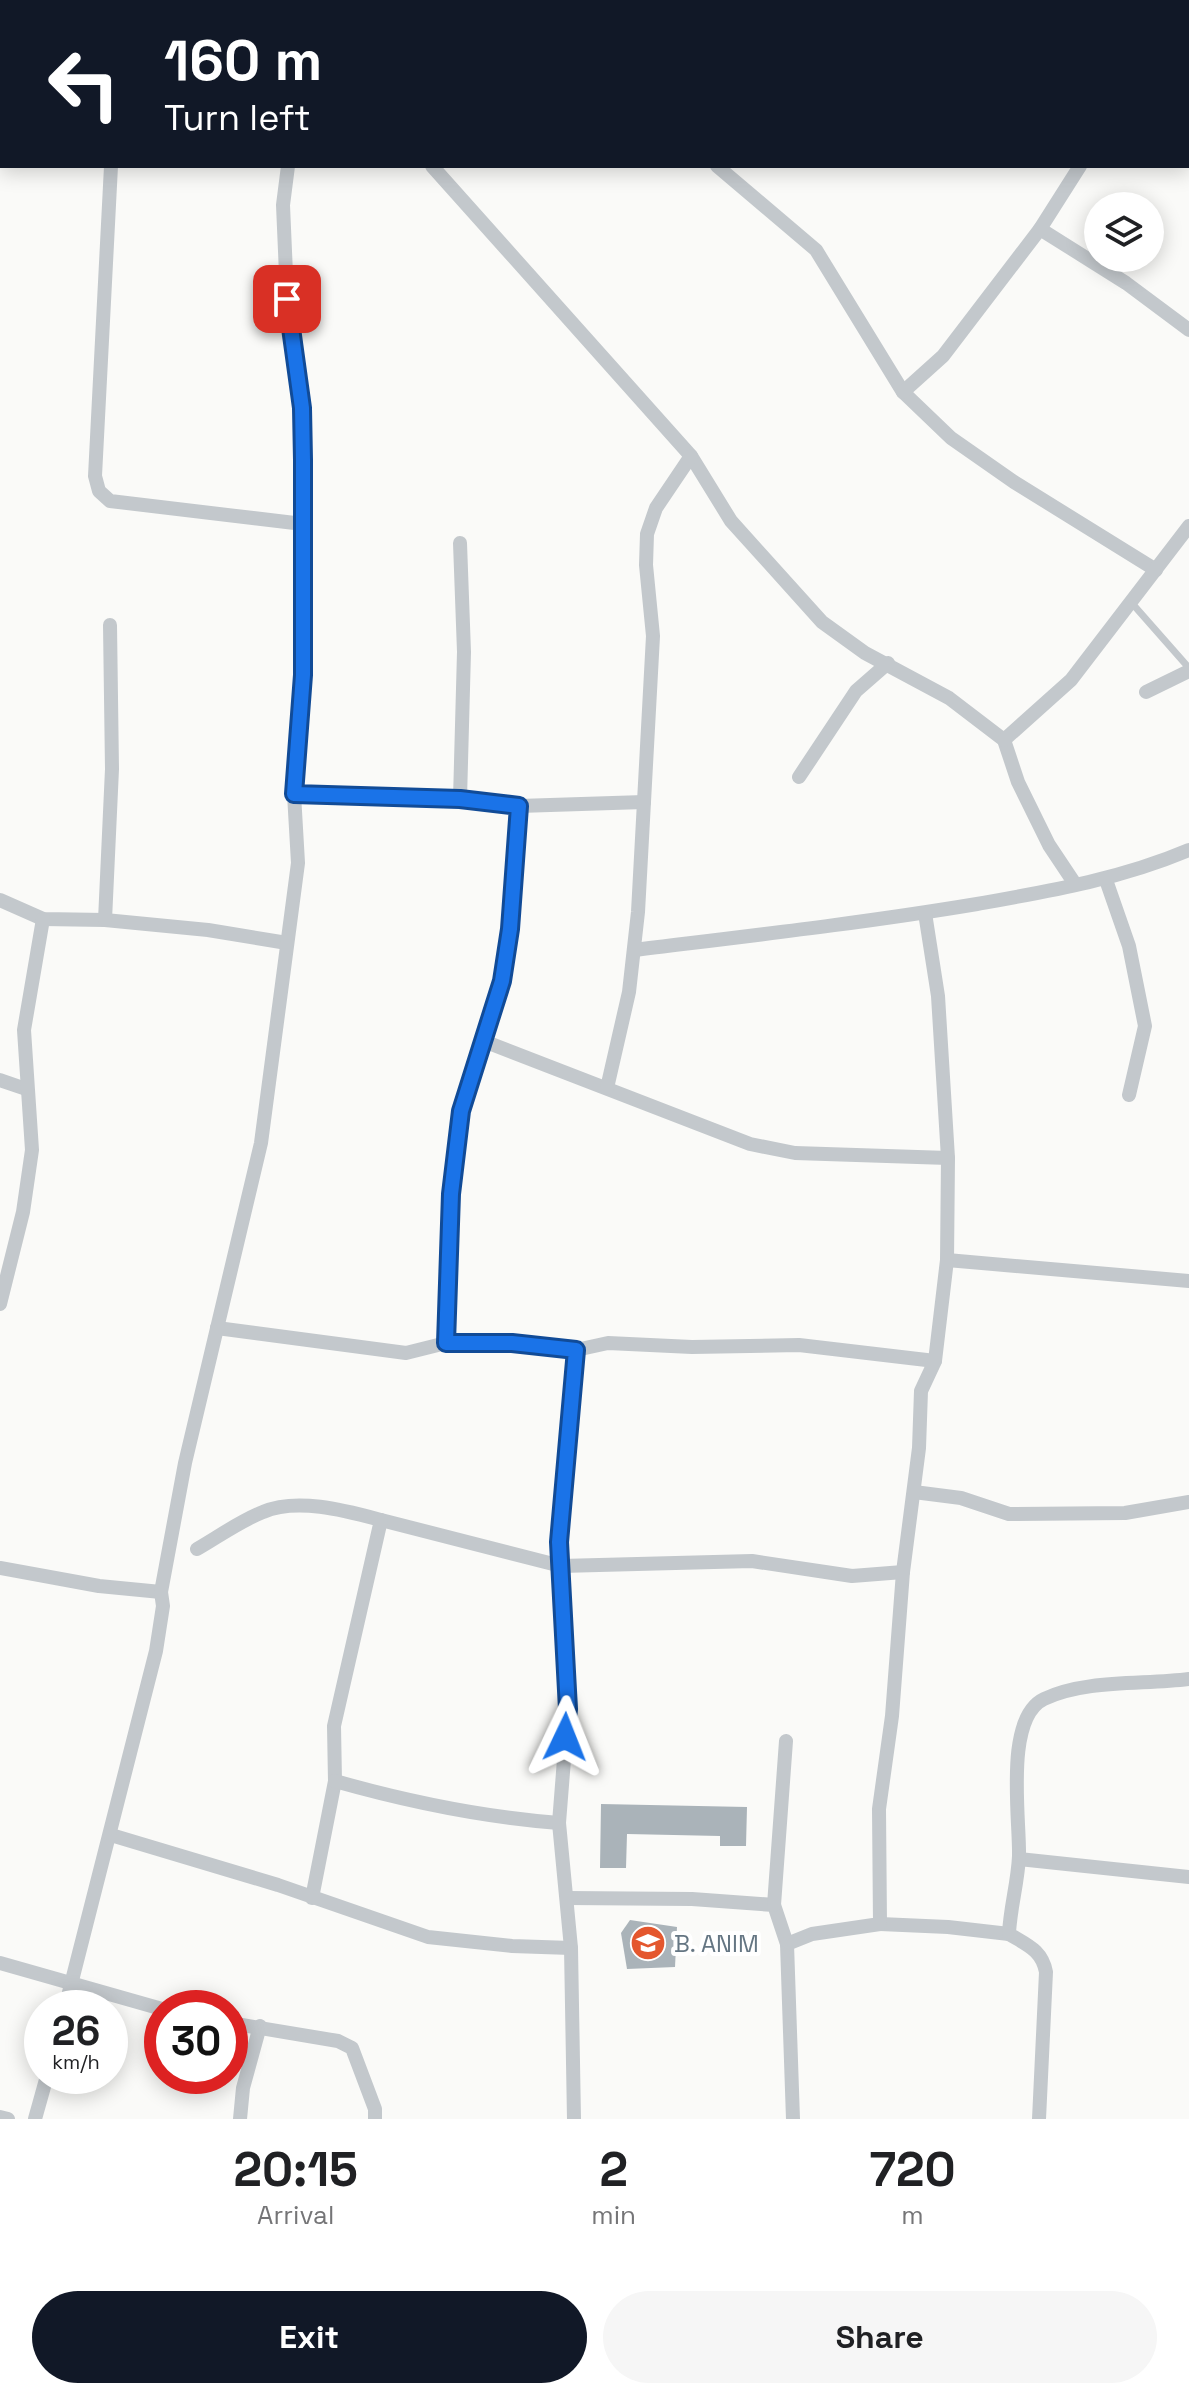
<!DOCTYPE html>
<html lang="en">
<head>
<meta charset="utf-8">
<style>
	:root { --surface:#fff; --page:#f6f6f6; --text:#202124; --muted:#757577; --accent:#111827 }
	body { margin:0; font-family:"Space Grotesk",sans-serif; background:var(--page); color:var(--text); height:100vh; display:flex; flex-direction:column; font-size:30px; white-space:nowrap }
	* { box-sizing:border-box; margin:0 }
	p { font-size:26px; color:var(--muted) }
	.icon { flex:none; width:44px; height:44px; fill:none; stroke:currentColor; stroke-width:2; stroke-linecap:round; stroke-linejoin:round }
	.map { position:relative; height:2119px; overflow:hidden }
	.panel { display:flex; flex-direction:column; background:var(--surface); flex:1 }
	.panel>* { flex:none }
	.guide { position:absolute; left:0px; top:0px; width:1190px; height:168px; box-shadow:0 4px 20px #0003; background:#111827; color:#fff; overflow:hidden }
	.fabs { position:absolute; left:1084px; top:192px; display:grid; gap:16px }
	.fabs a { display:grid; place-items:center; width:80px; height:80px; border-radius:50%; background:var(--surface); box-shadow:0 4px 20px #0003; font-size:40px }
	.speed { position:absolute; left:24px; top:1990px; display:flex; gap:16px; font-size:40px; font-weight:700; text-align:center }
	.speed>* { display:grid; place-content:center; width:104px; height:104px; border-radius:50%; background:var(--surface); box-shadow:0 4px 20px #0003; line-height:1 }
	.speed small { font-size:20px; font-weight:400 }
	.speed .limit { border:12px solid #d22; background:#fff; color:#111 }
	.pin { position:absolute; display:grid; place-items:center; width:68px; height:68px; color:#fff; margin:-34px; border-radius:16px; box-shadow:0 4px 12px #0006 }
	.me { position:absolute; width:88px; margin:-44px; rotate:2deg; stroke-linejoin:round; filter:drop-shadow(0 0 6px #0008) }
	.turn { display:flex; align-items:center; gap:28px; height:168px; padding:0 32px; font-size:36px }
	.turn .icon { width:104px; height:104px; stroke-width:2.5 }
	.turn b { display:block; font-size:56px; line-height:68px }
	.eta { display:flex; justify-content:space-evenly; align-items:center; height:136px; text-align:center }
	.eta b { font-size:48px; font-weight:600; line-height:56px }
	.action { display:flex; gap:16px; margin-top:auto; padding:16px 32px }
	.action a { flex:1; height:92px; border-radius:48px; background:var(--accent); color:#fff; font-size:32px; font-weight:600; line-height:92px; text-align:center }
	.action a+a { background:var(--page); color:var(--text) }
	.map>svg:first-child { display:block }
	.building { fill:#aab3b9 }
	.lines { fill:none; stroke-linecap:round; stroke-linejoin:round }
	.lane { stroke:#c3c8cc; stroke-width:7 }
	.street { stroke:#c3c8cc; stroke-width:14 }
	.route-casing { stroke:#114b97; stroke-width:20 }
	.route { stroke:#1a73e8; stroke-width:14 }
	.labels { text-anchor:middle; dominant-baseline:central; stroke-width:8; stroke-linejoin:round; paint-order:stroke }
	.poi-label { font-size:24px; fill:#657683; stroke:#fff; text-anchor:start }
</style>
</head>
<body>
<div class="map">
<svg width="1189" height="2119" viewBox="0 0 1189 2119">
	<rect width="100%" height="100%" fill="#fafaf8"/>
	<g class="building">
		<polygon points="601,1804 747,1807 746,1846 720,1846 720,1836 627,1834 626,1868 600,1868"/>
		<polygon points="630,1920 677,1927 675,1967 627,1969 621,1933"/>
	</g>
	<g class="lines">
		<polyline class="lane" points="1130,601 1189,668"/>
		<g class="street">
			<polyline points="261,0 262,2"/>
			<polyline points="566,0 568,2"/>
			<polyline points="787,0 790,2"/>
			<polyline points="1161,0 1163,2"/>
			<polyline points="25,2 26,0"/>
			<polyline points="974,2 975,0"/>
			<polyline points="1188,22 1189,23"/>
			<polyline points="0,95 2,95"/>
			<polyline points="111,166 95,476 99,491 110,501 303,524"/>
			<polyline points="432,166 691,456 731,521 822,622 865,653 949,698 1004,740 1018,782 1049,845 1075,884"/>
			<polyline points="717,166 816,250 903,392 951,438 1014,482 1156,570"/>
			<polyline points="1040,229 1126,283 1189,330"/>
			<polyline points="903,392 943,356 1040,229 1080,166"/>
			<polyline points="1146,692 1189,671"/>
			<polyline points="1004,740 1071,680 1189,526"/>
			<polyline points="799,777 856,691 888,663"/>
			<polyline points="294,794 460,799 519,806 644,802"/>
			<polyline points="460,799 464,652 460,543"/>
			<polyline points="1106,880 1129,946 1145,1026 1129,1095"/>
			<polyline points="0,900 43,919 105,920 208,930 287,943"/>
			<polyline points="105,920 112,769 110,625"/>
			<path d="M634,950C748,936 863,923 977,904C1050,891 1121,879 1189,850"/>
			<polyline points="481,1040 750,1144 795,1153 948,1158"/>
			<polyline points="0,1080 26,1089"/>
			<polyline points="607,1088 629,992 638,912 653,636 646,565 647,534 656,508 691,456"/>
			<polyline points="947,1260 1189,1281"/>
			<polyline points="0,1304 23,1212 32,1150 24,1030 43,919"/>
			<polyline points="217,1328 406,1353 446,1343 512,1343 576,1350 608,1343 692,1347 799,1345 935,1361"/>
			<polyline points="446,1343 451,1194 461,1111 502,981 510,929 519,806"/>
			<polyline points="914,1492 961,1498 1009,1514 1125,1513 1189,1502"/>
			<polyline points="381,1520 561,1566 752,1561 852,1576 903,1572"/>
			<path d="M197,1549C218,1537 240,1521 263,1512C297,1497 347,1511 381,1520L334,1726L335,1781L312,1898"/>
			<polyline points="0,1568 99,1586 161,1592"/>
			<path d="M335,1781C409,1802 482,1817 559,1823"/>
			<polyline points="111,1835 278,1885 428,1937 512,1946 571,1948"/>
			<polyline points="1019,1859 1189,1877"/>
			<polyline points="568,1898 692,1899 774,1905 787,1944 793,2119"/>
			<polyline points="774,1905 786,1741"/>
			<polyline points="880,1924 948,1927 1009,1934"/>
			<polyline points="787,1944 812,1934 880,1924 879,1809 892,1716 903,1572 919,1448 921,1391 935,1361 947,1260 948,1158 938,996 925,913"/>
			<polyline points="0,1963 162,2009"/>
			<polyline points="65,2008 156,1651 163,1606 161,1592 185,1463 261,1143 298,863 294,794 303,652 302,408 288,320 283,205 288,166"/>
			<polyline points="230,2023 338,2041 352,2048 375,2109 375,2119"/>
			<polyline points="0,2117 8,2119"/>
			<polyline points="35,2119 47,2076"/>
			<polyline points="240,2119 243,2088 260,2026"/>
			<polyline points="574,2119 571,1948 559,1823 568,1709 559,1542 576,1350"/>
			<path d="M1039,2119L1046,1972C1042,1950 1027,1945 1009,1934C1010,1908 1018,1882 1019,1856C1020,1819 1004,1718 1044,1699C1086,1679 1144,1685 1189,1679"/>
		</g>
	</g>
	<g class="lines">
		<defs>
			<polyline id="route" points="287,299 302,408 303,460 303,675 294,794 460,799 519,806 510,929 502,981 461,1111 451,1194 446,1343 512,1343 576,1350 559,1542 568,1709 565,1737"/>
		</defs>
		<use href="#route" class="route-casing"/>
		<use href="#route" class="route"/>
	</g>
	<defs>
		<symbol id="school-disc" viewBox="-11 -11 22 22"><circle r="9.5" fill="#e4572e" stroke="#fff"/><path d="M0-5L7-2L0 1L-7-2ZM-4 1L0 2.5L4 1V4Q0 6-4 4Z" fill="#fff"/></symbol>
	</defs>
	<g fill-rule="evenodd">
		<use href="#school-disc" x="628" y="1923" width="40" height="40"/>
	</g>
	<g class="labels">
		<g class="poi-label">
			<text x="674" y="1943">B. ANIM</text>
		</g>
	</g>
</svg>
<div class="fabs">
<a><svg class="icon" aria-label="layers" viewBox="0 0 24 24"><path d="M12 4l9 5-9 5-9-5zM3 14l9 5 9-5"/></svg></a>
</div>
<div class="speed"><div>26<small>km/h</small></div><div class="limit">30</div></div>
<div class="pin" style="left:287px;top:299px;background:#d93025"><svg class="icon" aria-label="arrive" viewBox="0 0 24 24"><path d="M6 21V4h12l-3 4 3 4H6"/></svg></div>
<svg class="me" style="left:565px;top:1737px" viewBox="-20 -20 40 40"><path d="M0-17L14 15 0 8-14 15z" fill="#1a73e8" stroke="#fff" stroke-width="4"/></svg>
<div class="guide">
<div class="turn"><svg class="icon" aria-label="left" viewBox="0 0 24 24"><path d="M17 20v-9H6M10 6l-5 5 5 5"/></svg><div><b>160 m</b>Turn left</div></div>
</div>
</div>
<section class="panel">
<div class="eta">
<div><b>20:15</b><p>Arrival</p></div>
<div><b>2</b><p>min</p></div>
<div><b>720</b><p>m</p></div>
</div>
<div class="action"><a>Exit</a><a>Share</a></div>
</section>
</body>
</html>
